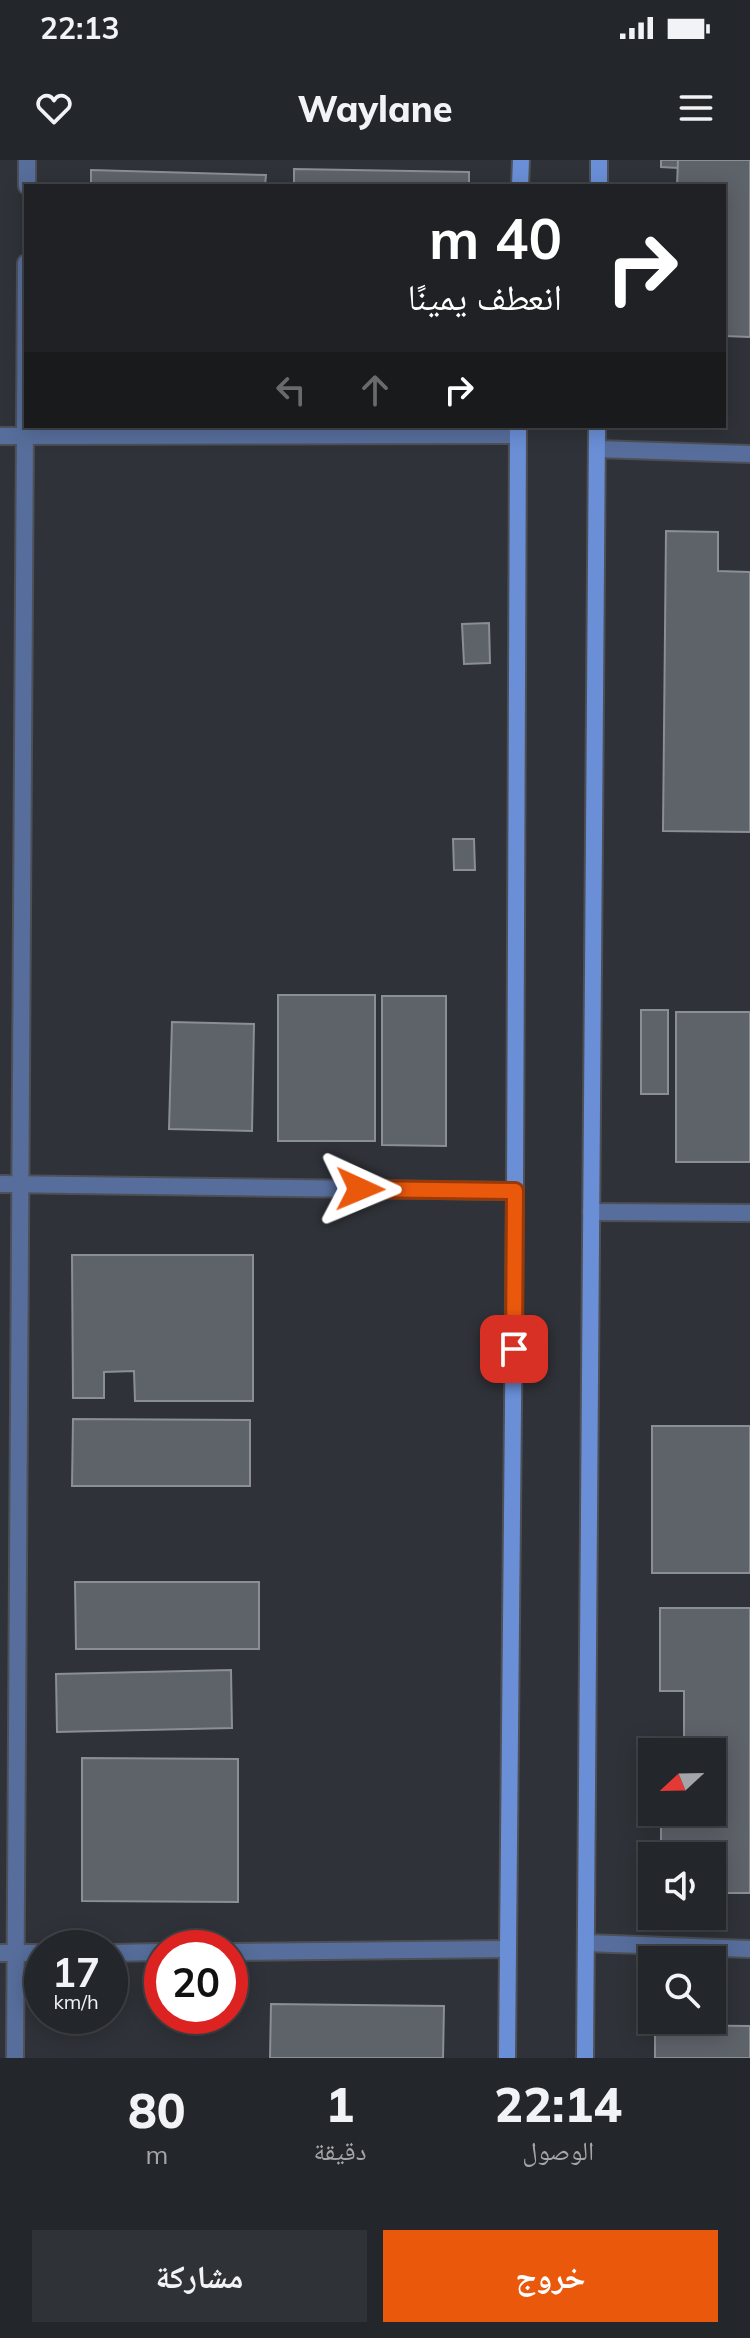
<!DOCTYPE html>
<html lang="ar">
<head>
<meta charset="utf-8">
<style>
	:root { --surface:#23262a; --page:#2f3236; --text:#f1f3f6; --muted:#a3a5a8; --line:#404347; --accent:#ea580c }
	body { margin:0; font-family:Mulish,"Noto Naskh Arabic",sans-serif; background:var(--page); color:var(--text); direction:rtl; height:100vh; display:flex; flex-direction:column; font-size:30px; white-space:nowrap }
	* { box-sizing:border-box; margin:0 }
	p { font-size:26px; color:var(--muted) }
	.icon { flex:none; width:44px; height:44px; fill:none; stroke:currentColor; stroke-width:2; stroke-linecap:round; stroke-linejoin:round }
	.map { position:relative; height:1898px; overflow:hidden; direction:ltr }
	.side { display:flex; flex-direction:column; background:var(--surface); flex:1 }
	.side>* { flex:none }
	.banner { position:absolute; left:24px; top:24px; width:702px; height:244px; border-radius:0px; box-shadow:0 4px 20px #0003,0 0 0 2px var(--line); direction:rtl; background:#202124; color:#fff; overflow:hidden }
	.needle { width:52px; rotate:248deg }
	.controls { position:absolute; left:638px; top:1578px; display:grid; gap:16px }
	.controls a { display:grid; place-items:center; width:88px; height:88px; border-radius:0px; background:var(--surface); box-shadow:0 4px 20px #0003,0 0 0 2px var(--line); font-size:40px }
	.speed { position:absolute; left:24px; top:1770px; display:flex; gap:16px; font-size:40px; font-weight:700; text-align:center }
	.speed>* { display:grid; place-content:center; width:104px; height:104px; border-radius:50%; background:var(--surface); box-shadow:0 4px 20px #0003,0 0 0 2px var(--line); line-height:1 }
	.speed small { font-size:20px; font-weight:400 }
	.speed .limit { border:12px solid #d22; background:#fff; color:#111 }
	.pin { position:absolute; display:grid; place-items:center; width:68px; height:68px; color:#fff; margin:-34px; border-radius:16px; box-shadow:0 4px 12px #0006 }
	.me { position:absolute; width:88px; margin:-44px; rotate:91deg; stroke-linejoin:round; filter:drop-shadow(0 0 6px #0008) }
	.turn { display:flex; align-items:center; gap:28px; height:168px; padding:0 32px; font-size:36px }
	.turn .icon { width:104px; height:104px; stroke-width:2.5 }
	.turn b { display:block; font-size:56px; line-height:68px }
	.lanes { display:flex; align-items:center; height:76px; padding:0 32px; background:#0003; justify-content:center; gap:40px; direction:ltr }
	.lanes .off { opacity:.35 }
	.eta { display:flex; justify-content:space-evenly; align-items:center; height:136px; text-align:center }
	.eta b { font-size:48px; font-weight:800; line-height:56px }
	.action { display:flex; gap:16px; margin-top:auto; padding:16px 32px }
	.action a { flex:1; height:92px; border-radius:0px; background:var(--accent); color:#fff; font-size:32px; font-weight:800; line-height:92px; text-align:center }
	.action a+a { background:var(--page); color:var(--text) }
	.status { display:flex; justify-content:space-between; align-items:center; height:56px; padding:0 40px; background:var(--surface); direction:ltr }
	.status svg { height:22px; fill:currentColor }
	header { display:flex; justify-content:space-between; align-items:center; height:104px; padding:0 32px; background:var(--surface); font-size:36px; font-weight:800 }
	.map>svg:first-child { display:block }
	.building { fill:#5e6269; stroke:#8a8e95; stroke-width:2 }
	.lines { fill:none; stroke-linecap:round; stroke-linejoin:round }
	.lane-casing { stroke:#4d5056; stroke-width:20 }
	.secondary-casing { stroke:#4d5056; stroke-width:20 }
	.lane { stroke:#576e9c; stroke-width:16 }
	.secondary { stroke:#6a8fd7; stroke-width:16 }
	.route-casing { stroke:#983908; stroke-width:20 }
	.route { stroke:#ea580c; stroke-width:14 }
</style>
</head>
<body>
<div class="status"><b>22:13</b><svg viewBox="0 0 49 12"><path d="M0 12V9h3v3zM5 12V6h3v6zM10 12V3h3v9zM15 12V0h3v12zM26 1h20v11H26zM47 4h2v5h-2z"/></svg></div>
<header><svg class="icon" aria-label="menu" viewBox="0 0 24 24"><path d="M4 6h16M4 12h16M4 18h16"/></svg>Waylane<svg class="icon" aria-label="heart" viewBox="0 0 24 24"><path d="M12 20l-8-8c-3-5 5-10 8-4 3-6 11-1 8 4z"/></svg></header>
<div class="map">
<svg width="750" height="1898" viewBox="0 0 750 1898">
	<rect width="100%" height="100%" fill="#2f3238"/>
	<g class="building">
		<polygon points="661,0 678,0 678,8 661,7"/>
		<polygon points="678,0 750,0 750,177 724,176 724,26 677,26"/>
		<polygon points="294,9 469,12 469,26 294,26"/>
		<polygon points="91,10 266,15 265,26 91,26"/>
		<rect x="333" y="266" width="74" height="4"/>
		<polygon points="666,371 718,372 718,411 750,412 750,672 663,671"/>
		<polygon points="489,463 490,503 464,504 462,464"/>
		<polygon points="453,679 474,679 475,710 454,710"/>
		<rect x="278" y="835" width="97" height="146"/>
		<polygon points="382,836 446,836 446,986 382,985"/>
		<rect x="641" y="850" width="27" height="84"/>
		<rect x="676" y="852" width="74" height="150"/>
		<polygon points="172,862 254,864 252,971 169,969"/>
		<polygon points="72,1095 253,1095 253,1241 135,1241 134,1211 104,1212 104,1238 73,1238"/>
		<polygon points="73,1259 250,1260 250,1326 72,1326"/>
		<rect x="652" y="1266" width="98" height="147"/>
		<polygon points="75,1422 259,1422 259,1489 76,1489"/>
		<polygon points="660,1448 750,1448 750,1733 712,1733 712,1696 661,1696 661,1652 712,1652 712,1592 684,1592 684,1531 660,1531"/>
		<polygon points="231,1510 232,1568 57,1572 56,1514"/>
		<polygon points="82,1598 238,1599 238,1742 82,1741"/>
		<polygon points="271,1844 444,1846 443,1898 270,1898"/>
		<polygon points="655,1865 750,1866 750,1898 655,1898"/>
	</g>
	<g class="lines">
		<defs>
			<g id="lane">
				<polyline points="27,26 27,0"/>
				<polyline points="0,276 518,275"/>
				<polyline points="597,289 750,294"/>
				<polyline points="0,1024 515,1031"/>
				<polyline points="591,1052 750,1053"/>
				<polyline points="586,1783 750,1789"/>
				<polyline points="230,1792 508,1789"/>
				<polyline points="0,1793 42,1793"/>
				<polyline points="110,1793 162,1792"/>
				<polyline points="15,1898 26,103"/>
			</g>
			<g id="secondary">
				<polyline points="520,26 521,0"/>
				<polyline points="599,26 599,0"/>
				<polyline points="507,1898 515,1031 518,266"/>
				<polyline points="585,1898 597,266"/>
			</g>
		</defs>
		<use href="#lane" class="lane-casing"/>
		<use href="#secondary" class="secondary-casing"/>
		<use href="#lane" class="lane"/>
		<use href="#secondary" class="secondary"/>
	</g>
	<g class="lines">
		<defs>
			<polyline id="route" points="360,1029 515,1031 514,1189"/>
		</defs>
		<use href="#route" class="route-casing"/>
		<use href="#route" class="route"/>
	</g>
</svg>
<div class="controls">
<a><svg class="needle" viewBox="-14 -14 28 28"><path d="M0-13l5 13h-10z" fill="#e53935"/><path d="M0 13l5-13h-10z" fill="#a3a5a8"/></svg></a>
<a><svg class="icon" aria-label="sound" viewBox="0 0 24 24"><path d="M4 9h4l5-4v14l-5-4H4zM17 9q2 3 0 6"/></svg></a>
<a><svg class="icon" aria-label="search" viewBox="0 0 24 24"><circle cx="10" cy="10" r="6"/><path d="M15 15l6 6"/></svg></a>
</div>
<div class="speed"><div>17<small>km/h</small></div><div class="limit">20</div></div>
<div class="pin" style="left:514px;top:1189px;background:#d93025"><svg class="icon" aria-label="arrive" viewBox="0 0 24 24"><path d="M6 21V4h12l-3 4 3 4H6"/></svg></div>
<svg class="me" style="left:360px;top:1029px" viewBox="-20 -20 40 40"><path d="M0-17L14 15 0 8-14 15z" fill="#ea580c" stroke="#fff" stroke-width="4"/></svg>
<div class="banner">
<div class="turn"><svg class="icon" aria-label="right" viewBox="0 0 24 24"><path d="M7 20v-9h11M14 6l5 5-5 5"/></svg><div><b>40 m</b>انعطف يمينًا</div></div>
<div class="lanes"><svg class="icon off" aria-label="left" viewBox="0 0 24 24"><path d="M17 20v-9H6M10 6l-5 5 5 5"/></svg><svg class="icon off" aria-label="ahead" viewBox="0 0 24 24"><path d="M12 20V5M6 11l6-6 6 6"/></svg><svg class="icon" aria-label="right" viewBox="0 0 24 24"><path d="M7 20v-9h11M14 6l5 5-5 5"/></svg></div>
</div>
</div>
<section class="side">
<div class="eta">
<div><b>22:14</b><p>الوصول</p></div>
<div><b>1</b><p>دقيقة</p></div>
<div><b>80</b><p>m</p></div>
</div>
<div class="action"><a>خروج</a><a>مشاركة</a></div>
</section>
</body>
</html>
